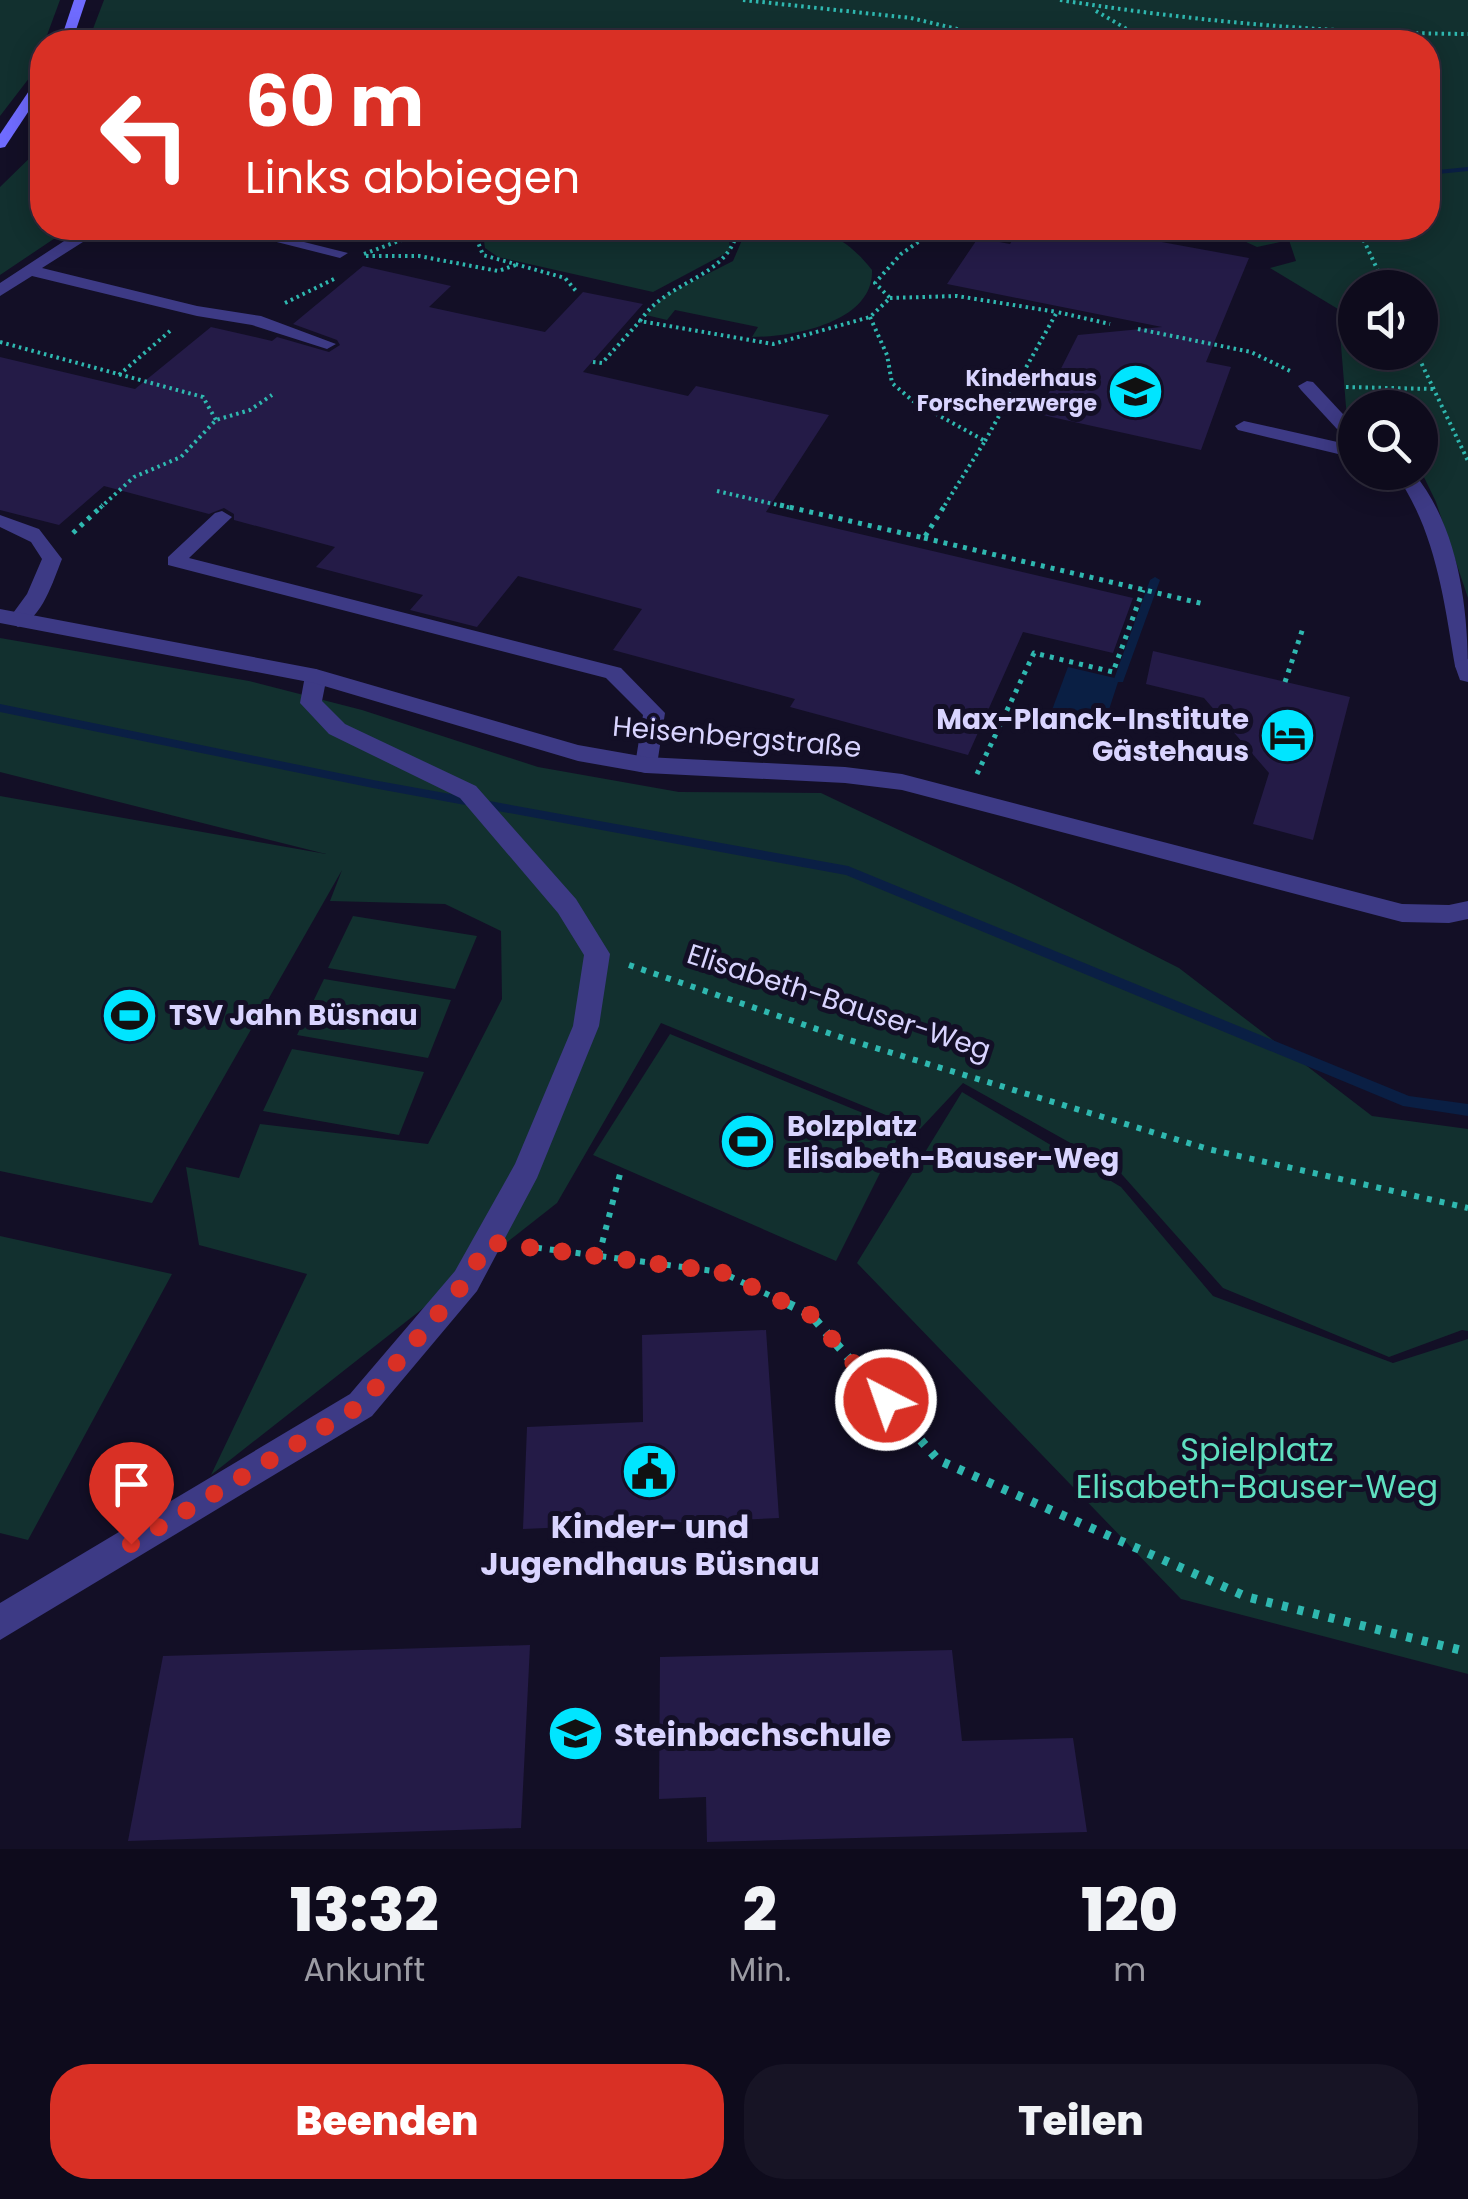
<!DOCTYPE html>
<html lang="de">
<head>
<meta charset="utf-8">
<style>
	:root { --surface:#0e0b1c; --page:#171425; --text:#f1f3f6; --muted:#9b9ba3; --line:#2e2b3b; --accent:#d93025 }
	body { margin:0; font-family:Poppins,sans-serif; background:var(--page); color:var(--text); height:100vh; display:flex; flex-direction:column; font-size:38px; white-space:nowrap }
	* { box-sizing:border-box; margin:0 }
	p { font-size:32px; color:var(--muted) }
	.icon { flex:none; width:55px; height:55px; fill:none; stroke:currentColor; stroke-width:2; stroke-linecap:round; stroke-linejoin:round }
	.map { position:relative; height:1849px; overflow:hidden }
	.side { display:flex; flex-direction:column; background:var(--surface); flex:1 }
	.side>* { flex:none }
	.top-card { position:absolute; left:30px; top:30px; width:1410px; height:210px; border-radius:40px; box-shadow:0 5px 25px #0003,0 0 0 2px var(--line); background:#d93025; color:#fff; overflow:hidden }
	.controls { position:absolute; left:1338px; top:270px; display:grid; gap:20px }
	.controls a { display:grid; place-items:center; width:100px; height:100px; border-radius:50%; background:var(--surface); box-shadow:0 5px 25px #0003,0 0 0 2px var(--line); font-size:50px }
	.pin { position:absolute; display:grid; place-items:center; width:85px; height:85px; color:#fff; margin:-102px -42px; border-radius:50% 50% 50% 0; rotate:-45deg; box-shadow:0 0 10px #0007 }
	.pin .icon { rotate:45deg }
	.me { position:absolute; width:110px; margin:-55px; rotate:319deg; stroke-linejoin:round; filter:drop-shadow(0 0 8px #0008) }
	.turn { display:flex; align-items:center; gap:35px; height:210px; padding:0 50px; font-size:45px }
	.turn .icon { width:130px; height:130px; stroke-width:2.5 }
	.turn b { display:block; font-size:70px; line-height:85px }
	.eta { display:flex; justify-content:space-evenly; align-items:center; height:170px; text-align:center }
	.eta b { font-size:60px; font-weight:800; line-height:70px }
	.action { display:flex; gap:20px; margin-top:auto; padding:20px 50px }
	.action a { flex:1; height:115px; border-radius:40px; background:var(--accent); color:#fff; font-size:40px; font-weight:800; line-height:115px; text-align:center }
	.action a+a { background:var(--page); color:var(--text) }
	.map>svg:first-child { display:block }
	.green { fill:#12302f; fill-rule:evenodd }
	.water { fill:#0a1f44 }
	.lines { fill:none; stroke-linecap:round; stroke-linejoin:round }
	.stream { fill:#0a1f44; fill-rule:evenodd }
	.building { fill:#241b47 }
	.path-far3 { stroke:#2fb8b0; stroke-width:4; stroke-dasharray:2.5 4; stroke-linecap:butt }
	.path-far2 { stroke:#2fb8b0; stroke-width:5; stroke-dasharray:4 6; stroke-linecap:butt }
	.path-far1 { stroke:#2fb8b0; stroke-width:6; stroke-dasharray:5 8; stroke-linecap:butt }
	.path { stroke:#2fb8b0; stroke-width:9; stroke-dasharray:6 10; stroke-linecap:butt }
	.lane { fill:#3d3a85; fill-rule:evenodd }
	.street { fill:#3d3a85; fill-rule:evenodd }
	.secondary { fill:#6f6bff; fill-rule:evenodd }
	.route { stroke:#d93025; stroke-width:18; stroke-dasharray:0 32.4 }
	.labels { text-anchor:middle; dominant-baseline:central; stroke-width:10; stroke-linejoin:round; paint-order:stroke }
	.far-poi-label { font-size:22px; font-weight:bold; fill:#d9d4ff; stroke:#130f26; text-anchor:end }
	.poi-label { font-size:28px; font-weight:bold; fill:#d9d4ff; stroke:#130f26; text-anchor:start }
	.street-label { font-size:28px; fill:#d9d4ff; stroke:#130f26 }
	.near-park-label { font-size:32px; fill:#5fe0c0; stroke:#130f26 }
	.near-poi-label { font-size:32px; font-weight:bold; fill:#d9d4ff; stroke:#130f26 }
</style>
</head>
<body>
<div class="map">
<svg width="1468" height="1849" viewBox="0 0 1468 1849">
	<rect width="100%" height="100%" fill="#130f26"/>
	<g class="green">
		<polygon points="0,0 60,0 33,73 0,116"/>
		<path d="M104,0H1468V598L1436,502L1420,469V408H1355V435L1348,431L1338,309L1270,268L1296,261L1289,240L1257,247L1216,228H1428V42H88ZM1355,288H1420V352H1355Z"/>
		<polygon points="42,146 42,228 70,228 0,275 0,187"/>
		<polygon points="489,228 728,228 730,251 653,292 498,257 485,248 483,233"/>
		<path d="M760,228C812,227 838,227 872,270C874,322 793,337 752,337L758,327L675,310L667,320L646,315L666,295L733,261L745,233Z"/>
		<polygon points="0,638 249,681 362,710 538,767 679,792 821,793 1013,884 1179,968 1372,1116 1468,1129 1468,1331 1462,1330 1389,1357 1223,1288 1117,1169 963,1083 920,1129 661,1023 557,1203 211,1475 307,1274 199,1245 186,1167 239,1178 260,1124 428,1144 502,999 501,931 445,904 330,901 342,870 152,1203 0,1171 0,796 326,854 0,772"/>
		<polygon points="353,916 477,936 455,989 328,968"/>
		<polygon points="324,979 451,1000 428,1058 297,1035"/>
		<polygon points="670,1034 902,1129 836,1261 593,1155"/>
		<polygon points="292,1049 424,1072 399,1135 263,1111"/>
		<polygon points="962,1092 1121,1187 1213,1296 1393,1363 1468,1339 1468,1674 1181,1599 857,1263"/>
		<polygon points="0,1236 172,1274 28,1540 0,1533"/>
	</g>
	<polygon class="water" points="1068,667 1119,679 1102,731 1049,718"/>
	<g class="lines">
		<g class="stream">
			<polygon points="1468,167 1468,171 1428,175 1428,171"/>
			<polygon points="1155,577 1160,580 1124,679 1123,682 1115,682 1114,679 1150,580"/>
			<polygon points="0,704 373,780 848,866 1409,1096 1468,1104 1468,1116 1403,1106 846,875 373,788 0,712"/>
		</g>
	</g>
	<g class="building">
		<polygon points="1020,228 1085,228 1249,258 1206,362 1231,367 1201,450 1038,414 1078,335 1162,327 947,284 978,238 1010,244"/>
		<polygon points="363,266 451,286 429,307 545,332 583,292 643,304 583,372 688,396 696,386 829,415 766,512 1133,598 1113,653 1023,632 968,755 790,707 795,699 613,650 642,609 518,576 477,627 410,610 423,595 316,567 335,547 234,520 234,514 224,508 209,514 104,486 59,525 0,510 0,357 135,389 211,327 272,341 277,337 329,352 340,345 337,340 293,324"/>
		<polygon points="1153,651 1350,697 1313,840 1253,824 1269,773 1204,698 1146,684"/>
		<polygon points="766,1330 779,1518 523,1529 527,1427 643,1422 642,1335"/>
		<polygon points="530,1645 521,1828 128,1841 163,1656"/>
		<polygon points="952,1650 962,1741 1073,1738 1087,1832 707,1842 706,1797 659,1799 660,1657"/>
	</g>
	<g class="lines">
		<g class="path-far3">
			<polyline points="743,0 911,18 1012,42"/>
			<path d="M1060,0C1199,22 1327,33 1468,34"/>
			<polyline points="1096,11 1149,42"/>
			<polyline points="479,228 474,232 483,255 565,278 576,291"/>
			<path d="M738,228C729,279 669,278 640,321L773,344L870,317L890,298L875,283L901,254L938,228"/>
			<polyline points="1358,228 1386,288"/>
			<polyline points="364,254 404,239 474,232"/>
			<polyline points="366,256 419,256 498,271 516,265"/>
			<polyline points="890,298 957,296 1057,312"/>
			<polyline points="285,303 336,278"/>
			<polyline points="870,317 887,355 892,383 913,401 985,441 943,508"/>
			<polyline points="1138,329 1251,352 1290,371"/>
			<polyline points="0,342 203,397 216,420"/>
			<polyline points="1416,352 1468,461"/>
			<polyline points="593,362 602,363 640,321"/>
			<polyline points="119,375 170,331"/>
			<polyline points="1346,387 1433,389"/>
			<polyline points="919,402 982,413 1005,406"/>
			<polyline points="985,441 1057,312 1110,324"/>
			<polyline points="717,491 791,508"/>
			<polyline points="100,508 134,477 181,457 216,420 250,410 272,395"/>
		</g>
		<g class="path-far2">
			<polyline points="780,505 924,538 945,505"/>
			<polyline points="73,533 103,505"/>
			<polyline points="924,538 1204,604"/>
			<polyline points="1285,682 1303,628"/>
			<polyline points="977,774 1034,653 1113,672 1143,590"/>
		</g>
		<g class="path-far1">
			<polyline points="629,965 846,1039 1208,1149 1468,1208"/>
			<polyline points="524,1246 721,1272 779,1300"/>
			<polyline points="599,1255 620,1174"/>
		</g>
		<polyline class="path" points="774,1297 811,1315 938,1460 1247,1597 1468,1652"/>
		<g class="lane">
			<polygon points="84,228 105,228 42,268 197,306 261,316 336,344 327,349 252,325 197,316 32,276 0,296 0,283"/>
			<polygon points="222,228 248,228 348,253 340,258"/>
			<polygon points="1307,381 1313,382 1355,427 1355,443 1349,442 1301,390 1298,386"/>
			<polygon points="1244,421 1355,446 1355,458 1238,430 1235,426"/>
			<path d="M1394,472H1413C1458,526 1468,605 1468,673L1458,671L1455,666C1444,599 1435,528 1394,472Z"/>
			<polygon points="222,511 232,517 189,558 621,668 665,713 657,765 646,773 638,771 635,765 643,715 606,678 168,565 168,557 215,513"/>
			<path d="M0,515L39,529L62,559C53,581 42,619 18,627L8,620L27,594L42,559L31,542L0,527Z"/>
			<polygon points="316,669 327,676 322,701 345,724 476,786 576,899 610,954 599,1026 537,1178 477,1291 372,1416 0,1640 0,1603 350,1394 455,1271 515,1164 573,1026 584,955 558,913 460,798 329,734 300,703 305,676"/>
		</g>
		<g class="street">
			<polygon points="0,609 316,669 578,745 646,757 845,767 902,774 1402,904 1449,905 1468,901 1468,919 1449,923 1402,922 902,790 845,783 646,773 578,761 314,683 0,623"/>
			<polygon points="1468,659 1468,682 1460,680 1455,666 1458,661"/>
		</g>
		<g class="secondary">
			<polygon points="74,0 86,0 72,42 60,42"/>
			<polygon points="42,78 42,91 5,147 0,148 0,134 37,79"/>
		</g>
	</g>
	<g class="lines">
		<polyline class="route" points="131,1544 361,1405 466,1281 488,1242 721,1272 811,1315 886,1400"/>
	</g>
	<defs>
		<symbol id="school-disc" viewBox="-11 -11 22 22"><circle r="9.5" fill="#00e5ff" stroke="#130f26"/><path d="M0-5L7-2L0 1L-7-2ZM-4 1L0 2.5L4 1V4Q0 6-4 4Z" fill="#111"/></symbol>
		<symbol id="hotel-disc" viewBox="-11 -11 22 22"><circle r="9.5" fill="#00e5ff" stroke="#130f26"/><path d="M-6-4.5h1.5V1H6V5H4.5V3h-9V5H-6ZM-4 0a1.8 1.8 0 1 1 3.6 0ZM.5 0V-2.5h3Q6-2.5 6 0Z" fill="#111"/></symbol>
		<symbol id="stadium-disc" viewBox="-11 -11 22 22"><circle r="9.5" fill="#00e5ff" stroke="#130f26"/><path d="M0-5a6.5 5 0 1 0 0 10a6.5 5 0 1 0 0-10ZM-3.5-1.8h7v3.6h-7Z" fill="#111"/></symbol>
		<symbol id="civic-disc" viewBox="-11 -11 22 22"><circle r="9.5" fill="#00e5ff" stroke="#130f26"/><path d="M-.6-6.5H3V-4.5H.6V-3L4-1V1h2V6H-6V1h2V-1L-.6-3ZM-1.2 2.5V6h2.4V2.5Z" fill="#111"/></symbol>
	</defs>
	<g fill-rule="evenodd">
		<use href="#school-disc" x="1104" y="360" width="63" height="63"/>
		<use href="#hotel-disc" x="1256" y="704" width="63" height="63"/>
		<use href="#stadium-disc" x="98" y="984" width="63" height="63"/>
		<use href="#stadium-disc" x="716" y="1110" width="63" height="63"/>
		<use href="#civic-disc" x="618" y="1440" width="63" height="63"/>
		<use href="#school-disc" x="544" y="1702" width="63" height="63"/>
	</g>
	<g class="labels">
		<g class="far-poi-label">
			<text x="1097" y="378">Kinderhaus<tspan x="1097" dy="25">Forscherzwerge</tspan></text>
		</g>
		<g class="poi-label">
			<text x="1249" y="719" text-anchor="end">Max-Planck-Institute<tspan x="1249" dy="32">Gästehaus</tspan></text>
			<text x="169" y="1015">TSV Jahn Büsnau</text>
			<text x="787" y="1126">Bolzplatz<tspan x="787" dy="32">Elisabeth-Bauser-Weg</tspan></text>
		</g>
		<g class="street-label">
			<text transform="translate(737 737) rotate(5)">Heisenbergstraße</text>
			<text transform="translate(839 1002) rotate(18)">Elisabeth-Bauser-Weg</text>
		</g>
		<g class="near-park-label">
			<text x="1257" y="1449">Spielplatz<tspan x="1257" dy="37">Elisabeth-Bauser-Weg</tspan></text>
		</g>
		<g class="near-poi-label">
			<text x="650" y="1526">Kinder- und<tspan x="650" dy="37">Jugendhaus Büsnau</tspan></text>
			<text x="614" y="1734" text-anchor="start">Steinbachschule</text>
		</g>
	</g>
</svg>
<div class="controls">
<a><svg class="icon" aria-label="sound" viewBox="0 0 24 24"><path d="M4 9h4l5-4v14l-5-4H4zM17 9q2 3 0 6"/></svg></a>
<a><svg class="icon" aria-label="search" viewBox="0 0 24 24"><circle cx="10" cy="10" r="6"/><path d="M15 15l6 6"/></svg></a>
</div>
<div class="pin" style="left:131px;top:1544px;background:#d93025"><svg class="icon" aria-label="arrive" viewBox="0 0 24 24"><path d="M6 21V4h12l-3 4 3 4H6"/></svg></div>
<svg class="me" style="left:886px;top:1400px" viewBox="-20 -20 40 40"><circle r="17" fill="#d93025" stroke="#fff" stroke-width="3"/><path d="M0-11L8 9 0 5-8 9z" fill="#fff"/></svg>
<div class="top-card">
<div class="turn"><svg class="icon" aria-label="left" viewBox="0 0 24 24"><path d="M17 20v-9H6M10 6l-5 5 5 5"/></svg><div><b>60 m</b>Links abbiegen</div></div>
</div>
</div>
<section class="side">
<div class="eta">
<div><b>13:32</b><p>Ankunft</p></div>
<div><b>2</b><p>Min.</p></div>
<div><b>120</b><p>m</p></div>
</div>
<div class="action"><a>Beenden</a><a>Teilen</a></div>
</section>
</body>
</html>
